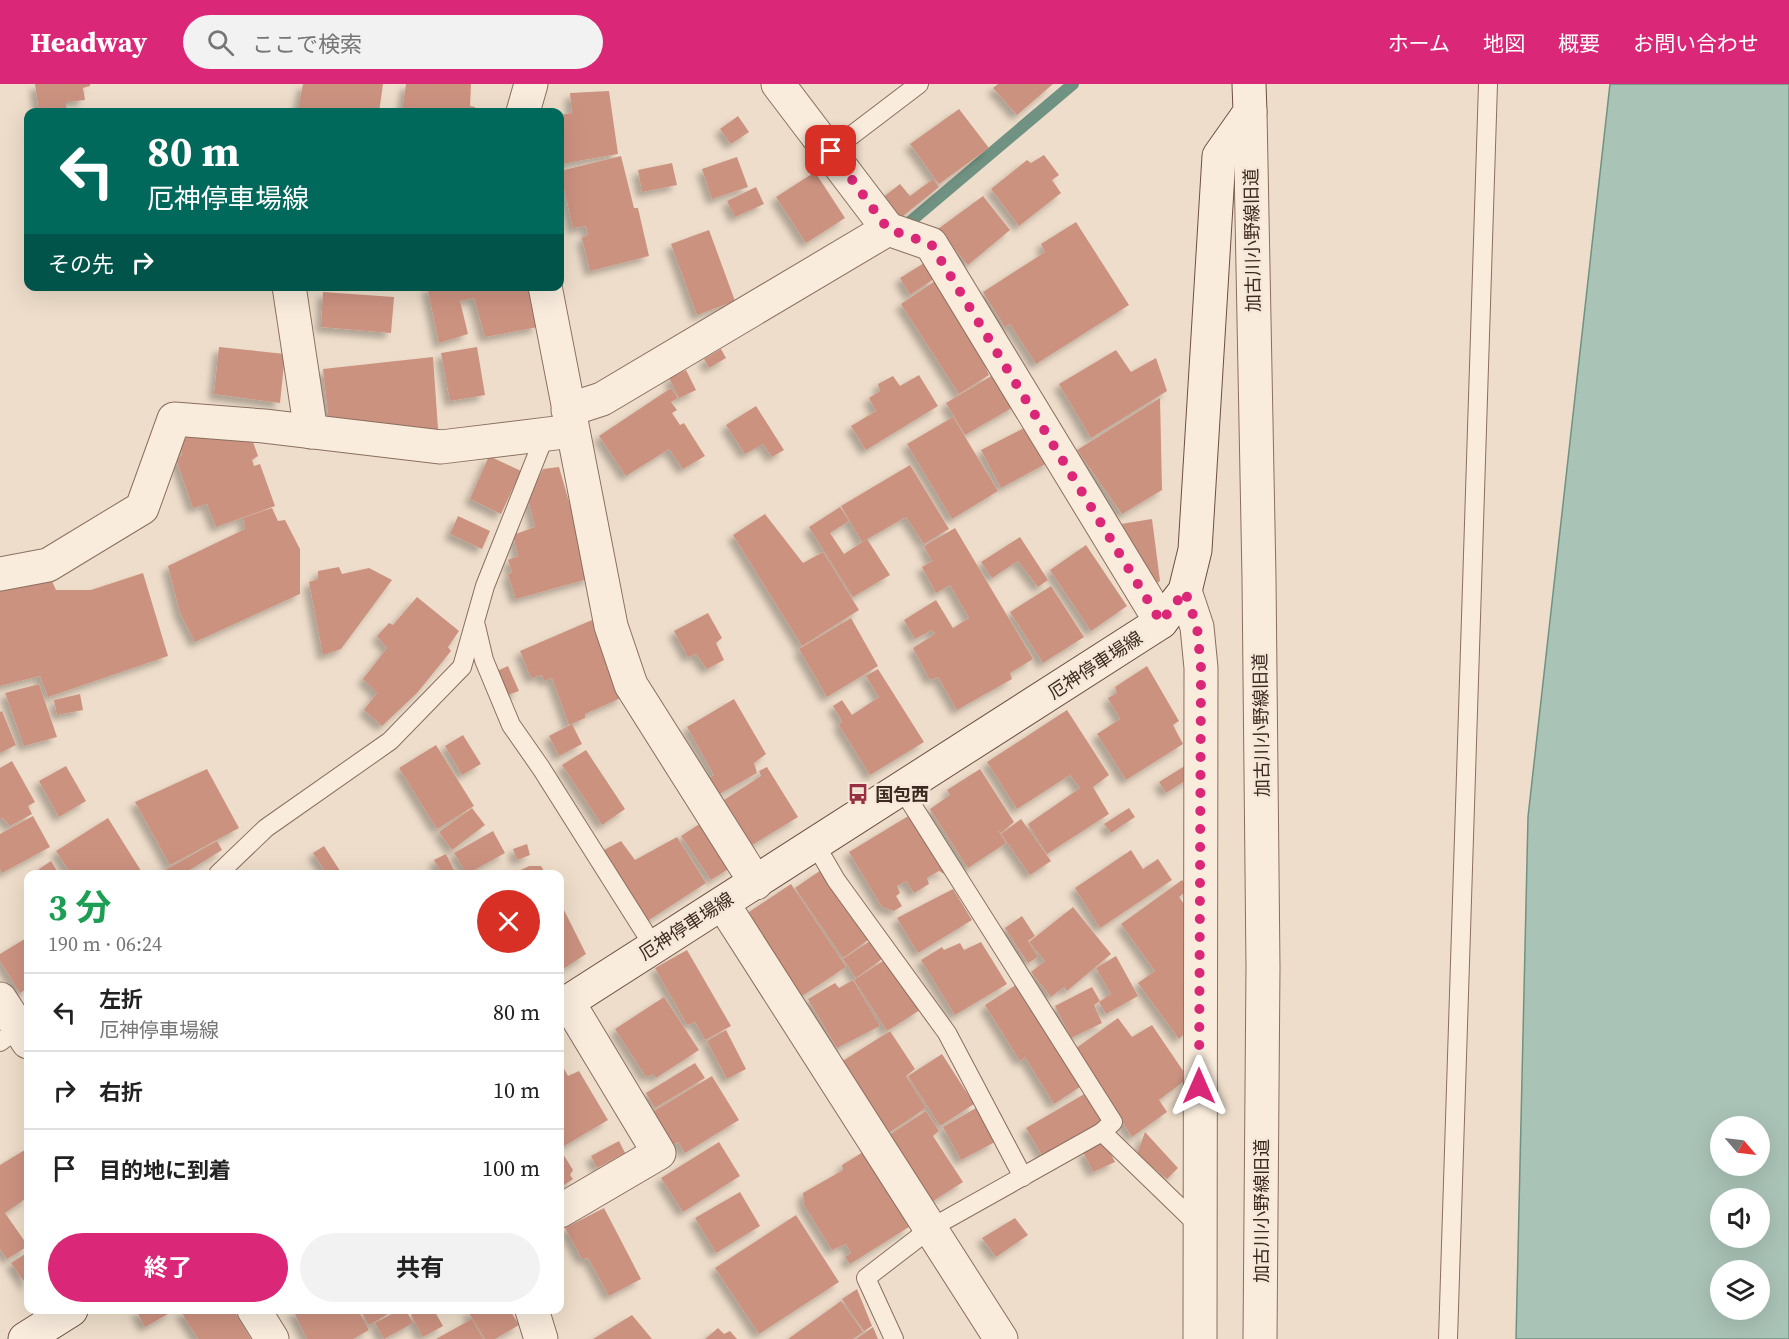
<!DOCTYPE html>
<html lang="ja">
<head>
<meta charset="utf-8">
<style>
	:root { --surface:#fff; --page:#f2f2f2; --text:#222; --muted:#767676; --line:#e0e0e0; --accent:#db2777 }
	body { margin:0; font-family:"Source Serif 4","Noto Sans JP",serif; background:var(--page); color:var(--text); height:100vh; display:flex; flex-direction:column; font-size:22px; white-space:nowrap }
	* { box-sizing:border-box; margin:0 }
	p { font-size:20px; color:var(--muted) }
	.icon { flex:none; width:33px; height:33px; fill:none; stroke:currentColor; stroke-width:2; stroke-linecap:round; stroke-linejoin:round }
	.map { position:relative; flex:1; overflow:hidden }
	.sheet { position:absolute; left:24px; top:786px; width:540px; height:444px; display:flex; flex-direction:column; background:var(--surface); border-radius:12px; box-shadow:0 6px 24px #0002 }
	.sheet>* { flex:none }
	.top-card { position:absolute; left:24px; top:24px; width:540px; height:183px; border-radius:12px; box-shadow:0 6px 24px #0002; background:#00695c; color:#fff; overflow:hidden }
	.needle { width:39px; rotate:118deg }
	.buttons { position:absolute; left:1710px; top:1032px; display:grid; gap:12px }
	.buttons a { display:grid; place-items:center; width:60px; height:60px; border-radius:50%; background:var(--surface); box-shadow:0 6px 24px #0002; font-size:30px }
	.pin { position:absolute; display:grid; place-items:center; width:51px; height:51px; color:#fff; margin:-26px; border-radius:12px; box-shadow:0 3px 9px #0006 }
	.me { position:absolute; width:66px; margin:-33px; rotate:0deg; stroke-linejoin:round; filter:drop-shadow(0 0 4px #0008) }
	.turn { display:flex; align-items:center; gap:21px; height:126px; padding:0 24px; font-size:27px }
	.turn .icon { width:78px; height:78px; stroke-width:2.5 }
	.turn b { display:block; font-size:42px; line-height:51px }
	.then { display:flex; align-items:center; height:57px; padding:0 24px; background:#0003; gap:12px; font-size:22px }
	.round { display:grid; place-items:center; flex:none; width:63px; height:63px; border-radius:32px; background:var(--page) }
	.head { display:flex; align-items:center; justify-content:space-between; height:102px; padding:0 24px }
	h1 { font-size:36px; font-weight:700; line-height:45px; color:#1e9e55 }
	.cta { display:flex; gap:12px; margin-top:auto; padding:12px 24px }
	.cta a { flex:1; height:69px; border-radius:36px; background:var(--accent); color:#fff; font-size:24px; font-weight:700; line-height:69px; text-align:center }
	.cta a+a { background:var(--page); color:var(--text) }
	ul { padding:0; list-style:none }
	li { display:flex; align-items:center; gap:18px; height:78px; padding:0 24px; border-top:2px solid var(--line) }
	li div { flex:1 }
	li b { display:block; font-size:22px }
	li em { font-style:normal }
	header { display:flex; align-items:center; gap:36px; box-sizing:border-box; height:84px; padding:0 30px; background:var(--accent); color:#fff }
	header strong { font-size:28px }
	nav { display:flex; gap:33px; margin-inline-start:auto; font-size:21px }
	.search { width:420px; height:54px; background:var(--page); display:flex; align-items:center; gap:15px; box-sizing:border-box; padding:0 21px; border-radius:33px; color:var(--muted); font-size:22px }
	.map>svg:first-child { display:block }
	.water { fill:#aac3b7; stroke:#709283; stroke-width:1.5; fill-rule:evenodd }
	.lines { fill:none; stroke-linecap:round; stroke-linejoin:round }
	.stream { stroke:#709283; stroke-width:12 }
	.building { fill:#cc9280; filter:url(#shadow) }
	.service-casing { stroke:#8b6e5e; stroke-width:20 }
	.minor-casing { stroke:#8b6e5e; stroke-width:35 }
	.tertiary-casing { stroke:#8b6e5e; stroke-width:35 }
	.secondary-casing { stroke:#6d4f41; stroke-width:35 }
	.service { stroke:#f9ecdd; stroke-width:18 }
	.minor { stroke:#f9ecdd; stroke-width:33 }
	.tertiary { stroke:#f9ecdd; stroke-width:33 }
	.secondary { stroke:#f9ecdd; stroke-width:33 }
	.route { stroke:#db2777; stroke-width:10; stroke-dasharray:0 18 }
	.labels { text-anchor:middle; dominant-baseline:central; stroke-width:5; stroke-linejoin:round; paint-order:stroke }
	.street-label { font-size:18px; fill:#3c2921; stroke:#f6e8d9 }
	.poi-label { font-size:18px; font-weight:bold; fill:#3c2921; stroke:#f6e8d9; text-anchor:start }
</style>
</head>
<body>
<header>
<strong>Headway</strong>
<div class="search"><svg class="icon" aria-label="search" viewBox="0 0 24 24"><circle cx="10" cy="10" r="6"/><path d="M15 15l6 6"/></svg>ここで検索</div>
<nav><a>ホーム</a><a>地図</a><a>概要</a><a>お問い合わせ</a></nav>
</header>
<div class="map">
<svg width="1789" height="1255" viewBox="0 0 1789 1255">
	<defs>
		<filter id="shadow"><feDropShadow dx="-5.5" dy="5.5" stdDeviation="3" flood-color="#0004"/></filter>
	</defs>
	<rect width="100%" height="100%" fill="#eeddca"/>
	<path class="water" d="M1610,0H1789V1255H1516L1528,733ZM1720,1042H1760V1082H1720ZM1720,1114H1760V1154H1720ZM1720,1186H1760V1226H1720Z"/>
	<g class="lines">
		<polyline class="stream" points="911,137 1073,0"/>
	</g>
	<g class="building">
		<polygon points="35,0 90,0 90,2 83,4 85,16 66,18 66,26 39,28"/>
		<polygon points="303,0 383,0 379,28 303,28 298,25"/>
		<polygon points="406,0 471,0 470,22 475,23 474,28 402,28"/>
		<polygon points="998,0 1053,0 1017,31 993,4"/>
		<polygon points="609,7 618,70 560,80 560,31 572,29 570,9"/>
		<polygon points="959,25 989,64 939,100 910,60"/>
		<polygon points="738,32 749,48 731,60 720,45"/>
		<polygon points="1044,71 1059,91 1052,96 1061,109 1019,142 991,105 1027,76 1031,79"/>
		<polygon points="621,72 634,124 638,124 649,172 590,187 582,154 588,151 586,142 573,144 560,87"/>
		<polygon points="737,73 748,103 712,115 702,85"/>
		<polygon points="672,79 677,101 642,108 638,86"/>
		<polygon points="815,88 845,134 806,159 776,113"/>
		<polygon points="933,95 939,103 893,140 877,118 900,100 910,112"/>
		<polygon points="756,103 764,120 735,133 727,117"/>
		<polygon points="983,112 1010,146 968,181 938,145"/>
		<polygon points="1076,138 1129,221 1036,280 1010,240 1005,243 983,208 1045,168 1041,160"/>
		<polygon points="709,146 735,217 697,231 671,160"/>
		<polygon points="924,179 934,195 910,211 900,194"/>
		<polygon points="941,193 994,276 985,282 989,291 959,310 901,220"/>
		<polygon points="427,202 530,202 538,243 485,253 474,214 460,217 468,250 439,259"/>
		<polygon points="323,208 394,213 391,249 321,243"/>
		<polygon points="219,263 285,270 280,319 214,310"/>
		<polygon points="477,263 485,311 450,317 441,269"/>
		<polygon points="721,265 726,274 709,284 704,275"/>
		<polygon points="1116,266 1131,288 1156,274 1167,307 1091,354 1059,300"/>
		<polygon points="433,273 438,345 392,346 329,338 323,285"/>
		<polygon points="686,286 696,306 679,314 669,294"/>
		<polygon points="998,288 1017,321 965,351 946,319"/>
		<polygon points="919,291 938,322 866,366 851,342 876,327 869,314 880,307 878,300 893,292 900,302"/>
		<polygon points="671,304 678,314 671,318 677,326 672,329 680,341 684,339 705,372 683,385 669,365 626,392 599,352"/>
		<polygon points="1160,314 1162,406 1122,430 1077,366"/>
		<polygon points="756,322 784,366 772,373 763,360 745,370 726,341"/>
		<polygon points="953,333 998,407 952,435 907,360"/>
		<polygon points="1032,340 1051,377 1001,404 981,366"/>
		<polygon points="203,346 249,347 258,372 252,376 254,382 260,380 275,422 216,443 207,420 193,424 176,375 182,371 180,357"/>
		<polygon points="489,372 521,387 501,430 470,415"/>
		<polygon points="910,381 949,445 924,460 906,433 862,458 841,422"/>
		<polygon points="559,383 591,494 516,515 508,491 512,488 508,476 518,472 513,451 535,443 528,415 543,385"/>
		<polygon points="840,423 849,437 830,449 844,470 867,455 890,491 853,513 809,443"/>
		<polygon points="272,424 278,437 285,436 300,465 300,510 195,558 180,529 168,482 245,445 243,434"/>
		<polygon points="765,430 803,479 823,468 859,526 802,562 733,451"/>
		<polygon points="458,432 490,447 482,465 450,450"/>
		<polygon points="1152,435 1160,497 1157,499 1121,440"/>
		<polygon points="955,444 1033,575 1010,589 1012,595 957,626 938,593 930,596 913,564 935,550 932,546 915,555 904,536 936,516 953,544 969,534 950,501 936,509 922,483 932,477 924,462"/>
		<polygon points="1020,453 1048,496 1038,503 1018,477 992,494 981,478"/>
		<polygon points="1086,461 1127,522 1091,547 1050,486"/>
		<polygon points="339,483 342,490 369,484 392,496 341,565 323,571 309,498 318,495 318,487"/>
		<polygon points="143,489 168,572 48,613 40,592 0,602 0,505 51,495 56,506 91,506"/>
		<polygon points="1051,502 1084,553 1043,579 1010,528"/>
		<polygon points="417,513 459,547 448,563 451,567 417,609 382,642 364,626 377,609 363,595 387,564 377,552 389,539 393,541"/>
		<polygon points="708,529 722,554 716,559 724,576 707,585 696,570 688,573 674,547"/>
		<polygon points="851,534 878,582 827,613 799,565"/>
		<polygon points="592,536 623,613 585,630 585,634 569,641 552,594 544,597 542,591 531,594 520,567"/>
		<polygon points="508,582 519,607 508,611 497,587"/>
		<polygon points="1147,582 1179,637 1173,641 1183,660 1126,696 1097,650 1120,635 1108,614 1117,609 1115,603"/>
		<polygon points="878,585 924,658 870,691 839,641 842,637 833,622 842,616 852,631 879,613 866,592"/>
		<polygon points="39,600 57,653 24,662 5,609"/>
		<polygon points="80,610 83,626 57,631 54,616"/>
		<polygon points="734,615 766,670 754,679 757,689 714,713 705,696 714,691 687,643"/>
		<polygon points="1067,626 1109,691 1093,703 1109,730 1047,770 1028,740 1080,704 1070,691 1017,725 987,678"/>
		<polygon points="2,627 16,661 0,669 0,628"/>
		<polygon points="572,640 582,660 559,672 549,652"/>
		<polygon points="463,651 481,680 462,691 445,662"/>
		<polygon points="436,661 474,722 437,745 399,684"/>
		<polygon points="586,666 625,725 602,741 562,681"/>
		<polygon points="12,677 35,718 28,722 32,730 10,742 3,734 0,735 0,684"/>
		<polygon points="1188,680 1194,691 1166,709 1159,698"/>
		<polygon points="66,682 86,717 59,733 39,697"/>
		<polygon points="767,683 798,733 752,761 724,716 761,692 759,687"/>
		<polygon points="207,685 239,744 170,781 135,718"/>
		<polygon points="980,685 1014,738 1001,749 998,746 1006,759 968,784 930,725 950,711 947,706"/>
		<polygon points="472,724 485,741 452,766 439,748"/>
		<polygon points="1129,724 1135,733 1111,749 1104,740"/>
		<polygon points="910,731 946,791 939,787 927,794 929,800 914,809 906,797 897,802 900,809 896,812 902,822 894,827 882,823 849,768"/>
		<polygon points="33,732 50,763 2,789 0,785 0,750"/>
		<polygon points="108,734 143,790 71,790 56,767"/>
		<polygon points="1021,735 1051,777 1030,791 1001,750"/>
		<polygon points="704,737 733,782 711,796 681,752"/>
		<polygon points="493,747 505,769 467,790 454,769"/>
		<polygon points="677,753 706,799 646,838 604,766 621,757 635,776"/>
		<polygon points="217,757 222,766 183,790 158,790"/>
		<polygon points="527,760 530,771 517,776 513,765"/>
		<polygon points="324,762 342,790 327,790 313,769"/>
		<polygon points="1131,766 1143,785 1158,775 1172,796 1100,844 1075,804"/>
		<polygon points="446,770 456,790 442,790 434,776"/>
		<polygon points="51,777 59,790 42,790 39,785"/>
		<polygon points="529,782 541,782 546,790 513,790"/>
		<polygon points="821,786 871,854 843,874 795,804"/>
		<polygon points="1182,796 1188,806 1179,813 1188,825 1188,946 1179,955 1138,899 1155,887 1121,840"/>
		<polygon points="791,800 846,883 799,914 743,832"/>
		<polygon points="953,805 972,836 918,869 897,834"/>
		<polygon points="560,818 586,870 560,887"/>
		<polygon points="1073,823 1111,870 1067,907 1064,903 1051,913 1031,888 1045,877 1029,858"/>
		<polygon points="1022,832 1035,852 1028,857 1038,873 1028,879 1005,844"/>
		<polygon points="28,853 28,904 20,909 0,877 0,870"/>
		<polygon points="873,855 885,873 856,894 843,875"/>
		<polygon points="981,858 1007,900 955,931 921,876 942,863 944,866 960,859 964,866"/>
		<polygon points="687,866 731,942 705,956 695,938 687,941 655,884"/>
		<polygon points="1116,872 1138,912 1106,930 1099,918 1111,910 1096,884"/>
		<polygon points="886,875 920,926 887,947 854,896"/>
		<polygon points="853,896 880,942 837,964 808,915 835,899 839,904"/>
		<polygon points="1019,899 1083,1001 1054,1020 1025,973 1020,977 985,921"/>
		<polygon points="1092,903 1100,917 1094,921 1102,939 1071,954 1055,922"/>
		<polygon points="664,913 699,966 656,994 653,990 646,993 615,945"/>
		<polygon points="1118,934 1132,953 1152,941 1188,994 1159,1016 1167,1028 1132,1053 1075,965"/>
		<polygon points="726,946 746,985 727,995 707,957"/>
		<polygon points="890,947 915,985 906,992 926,1024 887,1050 841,978"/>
		<polygon points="942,970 974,1020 940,1042 908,992"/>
		<polygon points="560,977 568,992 579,987 608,1036 564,1062 560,1053"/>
		<polygon points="695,979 705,994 655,1024 646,1009"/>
		<polygon points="712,992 739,1036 685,1069 678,1058 669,1063 649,1030"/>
		<polygon points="1086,1009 1103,1038 1043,1073 1026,1044"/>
		<polygon points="976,1024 995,1058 961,1076 943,1043"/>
		<polygon points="926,1027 939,1047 933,1052 963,1098 930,1119 886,1053"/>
		<polygon points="1145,1048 1178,1084 1167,1095 1137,1070"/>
		<polygon points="619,1057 625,1069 597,1084 591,1072"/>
		<polygon points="719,1058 740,1092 683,1128 661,1094"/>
		<polygon points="1105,1058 1115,1078 1093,1088 1083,1068"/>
		<polygon points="28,1064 28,1113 5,1129 28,1162 7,1175 0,1165 0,1081"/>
		<polygon points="560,1065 573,1086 570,1091 573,1095 560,1104"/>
		<polygon points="863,1068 909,1143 850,1180 845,1173 851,1169 846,1160 832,1166 804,1121 803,1109 843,1086 842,1081"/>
		<polygon points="740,1108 760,1142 716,1169 695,1134"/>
		<polygon points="604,1124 641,1195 609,1212 588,1174 582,1175 565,1144"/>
		<polygon points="796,1131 839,1198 759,1250 715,1184"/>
		<polygon points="1015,1134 1028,1151 996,1173 982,1154"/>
		<polygon points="28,1168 28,1203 11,1179"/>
		<polygon points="857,1205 872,1242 864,1247 842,1215"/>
		<polygon points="841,1217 863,1248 853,1255 788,1255"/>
		<polygon points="136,1226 175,1226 145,1243"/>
		<polygon points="180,1226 234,1226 251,1255 198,1255"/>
		<polygon points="293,1226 358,1226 369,1246 353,1255 307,1255"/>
		<polygon points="360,1226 395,1226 369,1241"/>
		<polygon points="399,1226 406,1226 413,1239 384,1255 375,1239"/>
		<polygon points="421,1226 434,1226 443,1242 423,1253 411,1231"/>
		<polygon points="467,1226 510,1226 519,1241 495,1255 485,1255"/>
		<polygon points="632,1231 652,1255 593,1255"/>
		<polygon points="472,1235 483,1255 436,1255"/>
		<polygon points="873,1243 878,1255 856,1255"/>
		<polygon points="718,1244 724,1250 730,1247 737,1255 705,1255"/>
	</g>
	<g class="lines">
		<defs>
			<g id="service">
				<polyline points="831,67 919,0"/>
				<polyline points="476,542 484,576 511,641 541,684 654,863"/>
				<polyline points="902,705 1113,1038 1102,1048"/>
				<polyline points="815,760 836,796 947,949 1023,1093"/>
				<polyline points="218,790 266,744 390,657 462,583 485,502 545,351"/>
				<polyline points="0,958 25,940"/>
				<polyline points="894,1255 866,1194 931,1144 1102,1048 1199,1142"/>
				<polyline points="1448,1255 1488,0"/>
			</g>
			<g id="minor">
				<polyline points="778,0 888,145 931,160 1161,538"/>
				<polyline points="523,28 531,0"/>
				<polyline points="289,202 311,348"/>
				<polyline points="545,202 611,542 631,601 756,799"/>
				<polyline points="568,326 602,315 888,145"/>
				<polyline points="0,490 48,481 142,424 174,335 264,342 441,363 572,347"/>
				<polyline points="1185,507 1197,543 1201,584 1200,1255"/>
				<polyline points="723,820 1001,1255"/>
				<polyline points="0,915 28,958"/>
				<polyline points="560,1127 659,1069 568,918"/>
				<polyline points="254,1226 272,1255"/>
				<polyline points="532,1226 541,1255"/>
			</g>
			<polyline id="tertiary" points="1250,28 1259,494 1263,883 1260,1255"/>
			<g id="secondary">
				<polyline points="560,923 1161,538 1185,507 1195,466 1219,72 1250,28 1249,0"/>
				<polyline points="25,1255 71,1226"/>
			</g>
		</defs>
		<use href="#service" class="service-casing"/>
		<use href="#minor" class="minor-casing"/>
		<use href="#tertiary" class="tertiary-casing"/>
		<use href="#secondary" class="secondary-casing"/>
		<use href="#service" class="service"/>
		<use href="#minor" class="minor"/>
		<use href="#tertiary" class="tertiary"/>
		<use href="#secondary" class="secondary"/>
	</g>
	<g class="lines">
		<polyline class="route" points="831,67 888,145 931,160 1161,538 1185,507 1197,543 1201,584 1199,1002"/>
	</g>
	<defs>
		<symbol id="bus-bare" viewBox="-9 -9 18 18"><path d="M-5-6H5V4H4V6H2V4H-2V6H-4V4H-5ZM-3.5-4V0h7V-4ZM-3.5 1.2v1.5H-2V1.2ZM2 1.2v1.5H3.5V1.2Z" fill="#992f42" stroke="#f6e8d9" stroke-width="2.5" paint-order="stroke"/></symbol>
	</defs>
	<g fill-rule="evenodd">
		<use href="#bus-bare" x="843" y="695" width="30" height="30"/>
	</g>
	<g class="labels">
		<g class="street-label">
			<text transform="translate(1252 156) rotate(-91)">加古川小野線旧道</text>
			<text transform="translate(1095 581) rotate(-33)">厄神停車場線</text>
			<text transform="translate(1261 641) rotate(-91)">加古川小野線旧道</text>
			<text transform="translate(686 842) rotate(-33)">厄神停車場線</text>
			<text transform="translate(1261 1127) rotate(-90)">加古川小野線旧道</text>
		</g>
		<g class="poi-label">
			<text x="875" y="710">国包西</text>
		</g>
	</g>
</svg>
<div class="buttons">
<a><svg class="needle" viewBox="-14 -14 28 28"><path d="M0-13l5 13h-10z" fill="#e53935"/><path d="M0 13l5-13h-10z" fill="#767676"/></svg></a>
<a><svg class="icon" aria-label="sound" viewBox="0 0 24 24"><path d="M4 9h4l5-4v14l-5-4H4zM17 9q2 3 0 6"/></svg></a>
<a><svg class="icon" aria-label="layers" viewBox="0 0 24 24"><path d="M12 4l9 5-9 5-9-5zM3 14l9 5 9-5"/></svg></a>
</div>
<div class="pin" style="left:831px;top:67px;background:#d93025"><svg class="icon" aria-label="arrive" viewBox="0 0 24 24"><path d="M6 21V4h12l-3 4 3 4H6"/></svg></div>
<svg class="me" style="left:1199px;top:1002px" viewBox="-20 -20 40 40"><path d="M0-17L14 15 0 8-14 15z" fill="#db2777" stroke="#fff" stroke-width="4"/></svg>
<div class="top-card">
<div class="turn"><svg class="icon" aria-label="left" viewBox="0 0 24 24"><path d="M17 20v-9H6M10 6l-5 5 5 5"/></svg><div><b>80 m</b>厄神停車場線</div></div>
<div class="then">その先<svg class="icon" aria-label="right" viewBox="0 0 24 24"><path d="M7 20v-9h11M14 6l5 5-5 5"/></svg></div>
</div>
<section class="sheet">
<div class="head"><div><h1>3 分</h1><p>190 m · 06:24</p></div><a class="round" style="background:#d93025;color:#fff"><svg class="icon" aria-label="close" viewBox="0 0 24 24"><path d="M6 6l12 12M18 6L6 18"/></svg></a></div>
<ul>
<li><svg class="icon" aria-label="left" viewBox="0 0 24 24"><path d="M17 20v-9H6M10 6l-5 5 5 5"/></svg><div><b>左折</b><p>厄神停車場線</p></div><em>80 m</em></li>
<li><svg class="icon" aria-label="right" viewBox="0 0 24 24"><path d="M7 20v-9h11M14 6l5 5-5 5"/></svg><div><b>右折</b></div><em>10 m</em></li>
<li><svg class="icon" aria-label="arrive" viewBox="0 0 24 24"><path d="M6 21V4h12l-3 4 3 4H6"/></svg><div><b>目的地に到着</b></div><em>100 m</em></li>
</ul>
<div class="cta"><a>終了</a><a>共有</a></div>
</section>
</div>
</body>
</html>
